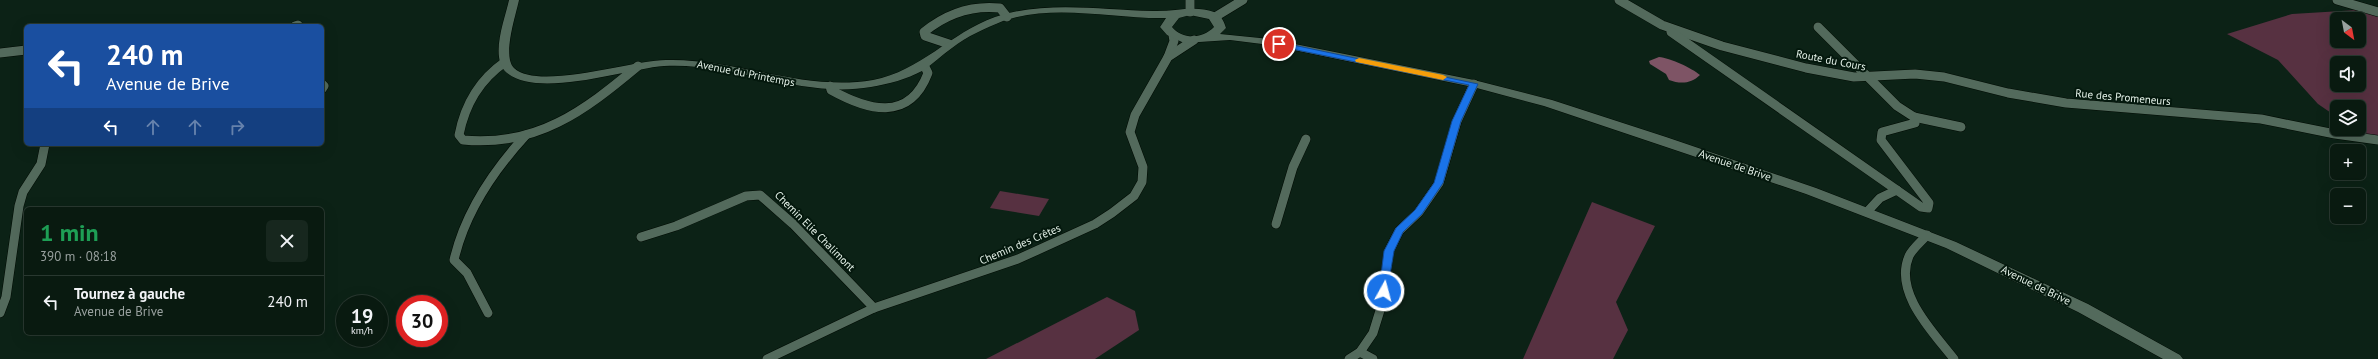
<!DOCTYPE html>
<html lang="fr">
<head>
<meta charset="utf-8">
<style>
	:root { --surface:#091a10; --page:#17271e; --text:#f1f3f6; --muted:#99a19f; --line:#293830 }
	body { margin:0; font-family:"PT Sans",sans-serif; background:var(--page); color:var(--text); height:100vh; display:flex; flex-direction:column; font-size:15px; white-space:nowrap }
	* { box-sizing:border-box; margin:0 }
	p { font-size:13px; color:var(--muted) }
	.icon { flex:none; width:22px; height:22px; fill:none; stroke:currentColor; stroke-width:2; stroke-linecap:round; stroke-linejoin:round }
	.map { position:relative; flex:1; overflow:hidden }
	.drawer { position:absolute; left:24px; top:207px; width:300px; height:128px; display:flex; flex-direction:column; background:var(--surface); border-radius:6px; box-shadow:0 4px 16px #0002,0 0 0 1px var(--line) }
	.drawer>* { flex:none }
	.top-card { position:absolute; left:24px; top:24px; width:300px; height:122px; border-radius:6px; box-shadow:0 4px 16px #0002,0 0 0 1px var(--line); background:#1a4fa0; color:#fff; overflow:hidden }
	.needle { width:26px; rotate:148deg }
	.buttons { position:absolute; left:2330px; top:12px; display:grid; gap:8px }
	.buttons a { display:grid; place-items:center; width:36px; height:36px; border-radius:6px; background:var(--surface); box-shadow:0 4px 16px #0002,0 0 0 1px var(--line); font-size:20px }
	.speed { position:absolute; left:336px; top:295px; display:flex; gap:8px; font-size:20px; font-weight:700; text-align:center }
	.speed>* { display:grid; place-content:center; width:52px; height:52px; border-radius:50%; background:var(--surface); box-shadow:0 4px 16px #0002,0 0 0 1px var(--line); line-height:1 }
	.speed small { font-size:10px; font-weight:400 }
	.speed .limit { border:6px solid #d22; background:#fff; color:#111 }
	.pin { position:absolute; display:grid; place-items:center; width:34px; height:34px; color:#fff; margin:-17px; border:2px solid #fff; border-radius:50%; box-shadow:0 1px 4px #0007 }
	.me { position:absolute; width:44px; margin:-22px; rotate:7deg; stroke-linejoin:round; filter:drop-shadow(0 0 3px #0008) }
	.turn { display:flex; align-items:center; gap:14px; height:84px; padding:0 16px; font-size:18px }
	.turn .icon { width:52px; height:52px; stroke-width:2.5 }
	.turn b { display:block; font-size:28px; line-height:34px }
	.lanes { display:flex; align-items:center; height:38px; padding:0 16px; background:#0003; justify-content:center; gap:20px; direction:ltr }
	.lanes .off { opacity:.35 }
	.round { display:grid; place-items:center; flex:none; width:42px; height:42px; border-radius:6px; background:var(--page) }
	.head { display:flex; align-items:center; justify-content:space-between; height:68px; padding:0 16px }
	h1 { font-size:24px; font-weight:700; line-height:30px; color:#1e9e55 }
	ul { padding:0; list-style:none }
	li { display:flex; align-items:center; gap:12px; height:52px; padding:0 16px; border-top:1px solid var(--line) }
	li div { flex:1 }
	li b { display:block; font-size:15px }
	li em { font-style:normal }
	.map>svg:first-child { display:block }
	.green { fill:#573141; fill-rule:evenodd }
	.water { fill:#7e5465 }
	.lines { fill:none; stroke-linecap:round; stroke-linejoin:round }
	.street-casing { stroke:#000b03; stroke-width:10 }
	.secondary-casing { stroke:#000b03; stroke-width:1 }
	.street { stroke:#536a5c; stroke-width:9 }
	.secondary { fill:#536a5c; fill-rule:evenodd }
	.route { fill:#1a73e8; stroke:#114b97 }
	.slow { fill:#f59e0b }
	.labels { text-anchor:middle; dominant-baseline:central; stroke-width:4; stroke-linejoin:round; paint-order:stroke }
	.street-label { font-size:11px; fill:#e5f2e9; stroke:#04180d }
</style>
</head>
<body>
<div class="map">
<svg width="2378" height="359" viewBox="0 0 2378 359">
	<rect width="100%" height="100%" fill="#0c2216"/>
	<g class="green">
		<path d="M2358,10L2378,14V137L2362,135L2354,129H2359V107H2337V117L2318,104L2278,60L2227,34L2292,14ZM2337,19H2359V41H2337ZM2337,63H2359V85H2337Z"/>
		<polygon points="1000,191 1049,199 1039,216 990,208"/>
		<polygon points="1592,202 1655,226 1616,302 1628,330 1613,359 1523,359"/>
		<polygon points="1107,297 1135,311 1139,330 1095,359 986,359"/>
	</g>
	<path class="water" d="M1659,57C1670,58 1692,68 1700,75C1691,84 1680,84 1669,80L1666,74L1650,64L1649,61Z"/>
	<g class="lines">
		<defs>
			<g id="street">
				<polyline points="1190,0 1190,12"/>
				<polyline points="1619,0 1662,25 1722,46 1806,68 1854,77 1915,74 1944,77 2008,93 2066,103 2261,119 2335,134 2378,140"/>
				<polyline points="2337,0 2378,12"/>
				<polyline points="1215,17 1243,0"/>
				<polyline points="295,26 298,25"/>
				<polyline points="1671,32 1921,207 1928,208 1929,203 1881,140 1882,132 1915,123 1914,117 1897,106 1818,27"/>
				<path d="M949,44L925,36L924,32C946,14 971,5 1000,8L1007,17"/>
				<polyline points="0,53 26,50"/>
				<polyline points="1168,57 1174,41 1173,35"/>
				<path d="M505,62C479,80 465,104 459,135L463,140C537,147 584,111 638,66"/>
				<polyline points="322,84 324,86 322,89"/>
				<path d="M830,86L831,90C867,110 909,123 928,73L924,65"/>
				<polyline points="1914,117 1961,127"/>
				<polyline points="1867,212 1880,198 1897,190"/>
				<polyline points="1276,224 1293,167 1306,139"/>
				<path d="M1927,235C1921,242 1913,248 1909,256C1893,293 1934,333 1954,359"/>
				<polyline points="641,237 676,226 746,196 760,195 793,224 874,308"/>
				<polyline points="0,313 6,297 19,206 23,192 41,164 45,144"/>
				<path d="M488,313L467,273L454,260C465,212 493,171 526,135"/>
				<polyline points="767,359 874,308 1018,259 1095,224 1112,213 1134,196 1142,182 1143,167 1130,132 1135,115 1168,57 1194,40"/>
				<polyline points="1349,359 1360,352"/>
				<polyline points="1373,359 1360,352 1373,333 1382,304 1389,251 1399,231 1419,212 1439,183 1457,121 1474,84"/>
			</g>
			<path id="secondary" d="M509,0H519C516,15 502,56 514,68C538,91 633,60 666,60C736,58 803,92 873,80C921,71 950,33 995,17C1046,0 1101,10 1153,11C1173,12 1195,5 1214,12C1221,15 1224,21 1226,28L1220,34L1270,39L1474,80L1552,100L1666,137L1816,188L1956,242L2088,304L2180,355L2183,359H2163L2078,312L1946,248L1806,194L1544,106L1473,87L1270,45L1230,40L1184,43L1167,35L1160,27L1166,18C1113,19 1055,3 1003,21C986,28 967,36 952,48C942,55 933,64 922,71C907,79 889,84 871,87C801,99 734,62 664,66C625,69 539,99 507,73C489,58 505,19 509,0ZM1190,15L1209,19L1214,27C1202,39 1183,40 1172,27L1179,18Z"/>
		</defs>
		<use href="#street" class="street-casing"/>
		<use href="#secondary" class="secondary-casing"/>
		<use href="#street" class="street"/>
		<use href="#secondary" class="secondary"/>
	</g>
	<polygon class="route" points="1279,42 1478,84 1461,121 1443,183 1422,214 1403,232 1394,251 1387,293 1384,294 1379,291 1384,251 1396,228 1415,210 1434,183 1452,121 1469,85 1277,46 1277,43"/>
	<polygon class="slow" points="1359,58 1443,75 1447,77 1443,80 1356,62 1355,60"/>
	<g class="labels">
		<g class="street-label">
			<text transform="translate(1831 60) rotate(11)">Route du Cours</text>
			<text transform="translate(746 73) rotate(11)">Avenue du Printemps</text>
			<text transform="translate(2123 97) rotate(5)">Rue des Promeneurs</text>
			<text transform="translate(1735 165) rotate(19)">Avenue de Brive</text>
			<text transform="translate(815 231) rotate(45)">Chemin Elie Chalimont</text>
			<text transform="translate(1020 244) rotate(-23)">Chemin des Crêtes</text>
			<text transform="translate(2036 285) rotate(26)">Avenue de Brive</text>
		</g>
	</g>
</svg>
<div class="buttons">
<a><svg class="needle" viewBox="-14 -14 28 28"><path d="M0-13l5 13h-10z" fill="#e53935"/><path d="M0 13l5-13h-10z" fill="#99a19f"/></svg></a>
<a><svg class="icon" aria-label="sound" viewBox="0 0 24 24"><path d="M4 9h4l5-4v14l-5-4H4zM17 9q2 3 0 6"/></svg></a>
<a><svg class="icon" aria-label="layers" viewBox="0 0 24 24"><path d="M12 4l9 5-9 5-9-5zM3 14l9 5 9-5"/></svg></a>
<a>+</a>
<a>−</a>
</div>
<div class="speed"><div>19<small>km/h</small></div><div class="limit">30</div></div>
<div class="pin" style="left:1279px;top:44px;background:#d93025"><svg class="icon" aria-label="arrive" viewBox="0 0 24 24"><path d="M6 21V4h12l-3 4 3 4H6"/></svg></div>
<svg class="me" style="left:1384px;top:291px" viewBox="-20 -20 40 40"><circle r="17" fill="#1a73e8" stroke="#fff" stroke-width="3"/><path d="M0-11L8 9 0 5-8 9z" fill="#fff"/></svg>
<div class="top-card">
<div class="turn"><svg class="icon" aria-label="left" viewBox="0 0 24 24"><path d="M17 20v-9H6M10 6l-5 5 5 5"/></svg><div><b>240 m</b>Avenue de Brive</div></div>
<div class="lanes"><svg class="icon" aria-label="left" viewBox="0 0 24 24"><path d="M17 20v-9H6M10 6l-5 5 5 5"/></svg><svg class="icon off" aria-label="ahead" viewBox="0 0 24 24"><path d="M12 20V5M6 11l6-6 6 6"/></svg><svg class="icon off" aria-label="ahead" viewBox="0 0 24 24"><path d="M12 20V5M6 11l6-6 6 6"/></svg><svg class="icon off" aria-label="right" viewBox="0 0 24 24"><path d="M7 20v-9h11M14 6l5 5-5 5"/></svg></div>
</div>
<section class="drawer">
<div class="head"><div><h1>1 min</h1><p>390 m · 08:18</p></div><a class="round"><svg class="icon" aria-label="close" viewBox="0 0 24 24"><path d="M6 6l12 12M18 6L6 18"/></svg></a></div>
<ul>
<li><svg class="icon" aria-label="left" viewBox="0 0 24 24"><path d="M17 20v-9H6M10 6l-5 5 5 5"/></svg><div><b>Tournez à gauche</b><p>Avenue de Brive</p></div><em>240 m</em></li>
</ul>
</section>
</div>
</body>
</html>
